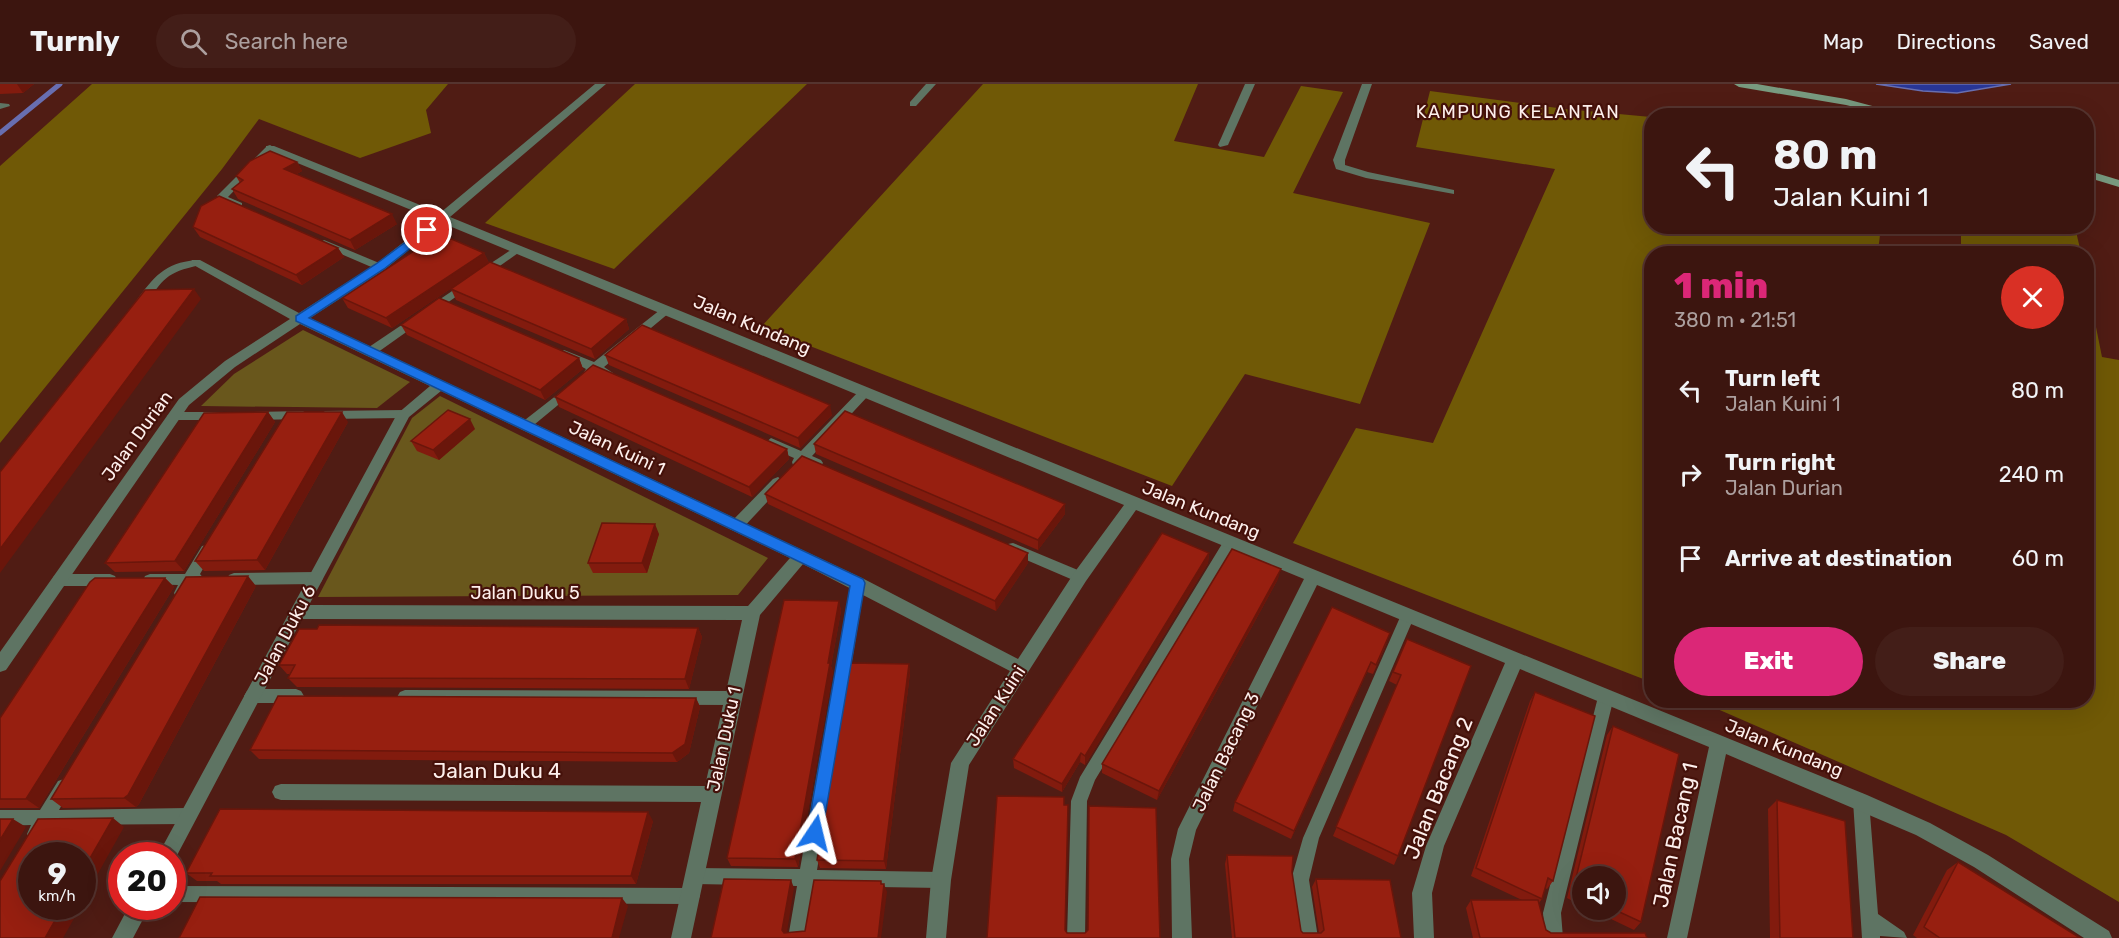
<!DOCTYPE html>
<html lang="en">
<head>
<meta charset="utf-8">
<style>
	:root { --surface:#3c150f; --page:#431e18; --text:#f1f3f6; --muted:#ac9f9e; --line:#55342f; --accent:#db2777 }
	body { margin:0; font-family:Rubik,sans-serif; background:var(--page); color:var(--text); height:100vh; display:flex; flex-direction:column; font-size:22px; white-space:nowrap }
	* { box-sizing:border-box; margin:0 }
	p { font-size:20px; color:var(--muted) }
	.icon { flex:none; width:33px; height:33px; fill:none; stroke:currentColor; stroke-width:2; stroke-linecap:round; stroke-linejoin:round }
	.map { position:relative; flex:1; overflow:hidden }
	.side { position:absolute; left:1644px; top:162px; width:450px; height:462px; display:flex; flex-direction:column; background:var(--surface); border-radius:24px; box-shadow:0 6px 24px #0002,0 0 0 2px var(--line) }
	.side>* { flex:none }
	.guide { position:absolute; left:1644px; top:24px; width:450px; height:126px; border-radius:24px; box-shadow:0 6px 24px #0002,0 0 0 2px var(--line); background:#3c150f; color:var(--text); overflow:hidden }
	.controls { position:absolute; left:1572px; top:782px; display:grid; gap:12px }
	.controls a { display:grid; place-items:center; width:54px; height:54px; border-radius:50%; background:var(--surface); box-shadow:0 6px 24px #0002,0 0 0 2px var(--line); font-size:30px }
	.speed { position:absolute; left:18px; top:758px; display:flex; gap:12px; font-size:30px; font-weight:700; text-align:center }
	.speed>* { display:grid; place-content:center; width:78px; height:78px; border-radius:50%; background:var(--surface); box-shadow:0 6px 24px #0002,0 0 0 2px var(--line); line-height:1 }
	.speed small { font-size:15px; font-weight:400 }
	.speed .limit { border:9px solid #d22; background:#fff; color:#111 }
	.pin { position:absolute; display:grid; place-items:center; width:51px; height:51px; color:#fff; margin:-26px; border:3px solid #fff; border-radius:50%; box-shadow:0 2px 6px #0007 }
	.me { position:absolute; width:66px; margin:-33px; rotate:10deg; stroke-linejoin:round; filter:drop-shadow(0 0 4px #0008) }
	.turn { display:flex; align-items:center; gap:21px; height:126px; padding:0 30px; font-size:27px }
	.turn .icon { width:78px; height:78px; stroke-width:2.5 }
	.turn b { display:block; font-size:42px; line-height:51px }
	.round { display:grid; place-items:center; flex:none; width:63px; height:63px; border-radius:32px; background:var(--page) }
	.overview { display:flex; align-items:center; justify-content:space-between; height:102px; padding:0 30px }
	h1 { font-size:36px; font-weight:800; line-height:45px; color:var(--accent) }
	.primary-button { display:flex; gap:12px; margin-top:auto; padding:12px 30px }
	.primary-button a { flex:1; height:69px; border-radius:36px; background:var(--accent); color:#fff; font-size:24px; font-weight:800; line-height:69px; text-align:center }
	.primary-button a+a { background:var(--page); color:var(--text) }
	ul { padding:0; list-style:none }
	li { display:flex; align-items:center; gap:18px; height:84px; padding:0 30px }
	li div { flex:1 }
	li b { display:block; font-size:22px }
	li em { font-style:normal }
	header { display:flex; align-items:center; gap:36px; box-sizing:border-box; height:84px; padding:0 30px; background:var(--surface); border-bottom:2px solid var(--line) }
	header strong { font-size:28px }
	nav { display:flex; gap:33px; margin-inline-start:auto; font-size:21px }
	.search { width:420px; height:54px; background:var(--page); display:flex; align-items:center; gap:15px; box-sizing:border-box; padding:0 21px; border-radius:33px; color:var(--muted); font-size:22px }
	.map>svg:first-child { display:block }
	.green { fill:#69571c }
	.forest { fill:#705906 }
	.water { fill:#283697; stroke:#686eb0; stroke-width:1.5 }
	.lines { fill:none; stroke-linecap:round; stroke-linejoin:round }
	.stream { stroke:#686eb0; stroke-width:5 }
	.lane { fill:#5e7463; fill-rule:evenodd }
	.street { fill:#5e7463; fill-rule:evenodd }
	.secondary { fill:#789a7f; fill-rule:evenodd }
	.wall { fill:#821b0e }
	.shaded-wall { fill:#6a160b }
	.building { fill:#971f10; stroke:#6a160b; stroke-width:1.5 }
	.route { fill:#1a73e8; stroke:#114b97; stroke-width:1.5 }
	.labels { text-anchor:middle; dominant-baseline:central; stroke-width:4.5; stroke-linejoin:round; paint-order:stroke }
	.far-quarter-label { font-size:18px; letter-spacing:1.5px; fill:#fdefec; stroke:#45110a }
	.street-label { font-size:18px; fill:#fdefec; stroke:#45110a }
	.near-street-label { font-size:21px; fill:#fdefec; stroke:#45110a }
</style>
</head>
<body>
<header>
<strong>Turnly</strong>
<div class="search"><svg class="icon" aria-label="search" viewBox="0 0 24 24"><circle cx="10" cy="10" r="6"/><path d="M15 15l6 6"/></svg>Search here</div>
<nav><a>Map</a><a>Directions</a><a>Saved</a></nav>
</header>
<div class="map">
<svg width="2119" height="854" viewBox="0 0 2119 854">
	<rect width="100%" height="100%" fill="#501c14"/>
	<g class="green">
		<polygon points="303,246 410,298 377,324 201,322 234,290"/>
		<polygon points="440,312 768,474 738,511 318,513 412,334"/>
	</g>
	<g class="forest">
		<polygon points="92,0 448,0 426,26 431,49 360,74 259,35 222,85 0,359 0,82"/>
		<polygon points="635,0 807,0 614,185 485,139"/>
		<polygon points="983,0 1198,0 1174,57 1264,73 1301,2 1343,8 1293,109 1430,139 1360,320 1245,290 1172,402 761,243"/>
		<polygon points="1430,7 1565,25 1651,33 1652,142 1881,143 1878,167 1891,169 1652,170 1651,598 1293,459 1356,344 1433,359 1555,85 1416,63"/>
		<polygon points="1961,143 2075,143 2081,169 1961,169"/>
		<polygon points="2087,198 2102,273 2119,276 2119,818 2006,751 1699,617 2086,616"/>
	</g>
	<polygon class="water" points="1876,0 2011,0 1957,9 1923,7"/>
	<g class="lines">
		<polyline class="stream" points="0,49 60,0"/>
		<g class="lane">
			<polygon points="926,0 936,0 916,22 910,22 910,18"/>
			<polygon points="1245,0 1255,0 1228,61 1220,63 1218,61"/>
			<polygon points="270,61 275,64 273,66 228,113 242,119 242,123 234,123 217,116 217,112 267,62"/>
			<polygon points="1910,142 1920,142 1919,152 1911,152"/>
			<polygon points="324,156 384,181 386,183 384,185 376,185 320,161 319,159"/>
			<polygon points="517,162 521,163 521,167 487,191 479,191 479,187"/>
			<path d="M196,176L200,177V181C165,189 164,194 144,223H136V217C154,193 164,179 196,176Z"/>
			<polygon points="467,197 473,200 471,202 374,271 366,271 364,268 366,265"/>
			<polygon points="665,222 669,223 669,229 604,283 613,289 611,292 607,293 596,289 590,292 586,291 584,288 586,285 558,270 564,266 594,278"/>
			<polygon points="571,300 575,301 577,304 575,307 529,345 521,345 519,342 521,339"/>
			<polygon points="864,305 870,309 868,312 812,372 821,376 823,379 821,382 816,384 805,379 798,383 793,381 792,378 794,374 766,362 765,359 771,354 801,367 860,306"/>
			<polygon points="404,326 410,330 404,334 325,335 319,331 325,327"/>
			<polygon points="303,327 309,331 303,335 253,336 247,332 253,328"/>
			<polygon points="173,328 219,328 225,332 219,336 173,336 167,332"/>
			<polygon points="778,393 785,398 783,401 741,446 731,446 729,442 731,438 773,395"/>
			<polygon points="1230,454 1235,455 1237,459 1235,463 1095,696 1087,717 1085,854 1067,854 1071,717 1080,693 1225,455"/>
			<polygon points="1013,459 1085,489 1087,493 1085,497 1080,499 1008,468 1006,464 1008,460"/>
			<polygon points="207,461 212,462 214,466 200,490 204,495 202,499 193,501 186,513 176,513 174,509 178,501 145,500 143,496 145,492 150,490 185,490 202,462"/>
			<polygon points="316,488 321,490 323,494 321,498 316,500 234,501 229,499 227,495 229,491 234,489"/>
			<polygon points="59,490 110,490 115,492 117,496 115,500 110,502 59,502 54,500 52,496 54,492"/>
			<polygon points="858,493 863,495 865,499 817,786 941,788 947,790 950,796 947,802 941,804 815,802 806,854 788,854 797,802 695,800 689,798 686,792 689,786 695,784 800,785 851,499 853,495"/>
			<polygon points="1408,525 1413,527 1415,531 1319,754 1309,796 1318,854 1300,854 1291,796 1303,754 1401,531 1403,527"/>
			<polygon points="252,605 296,605 301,607 304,612 301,617 296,619 252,619 247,617 244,612 247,607"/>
			<polygon points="405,606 733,607 738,609 741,614 738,619 733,621 405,620 400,618 397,613 400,608"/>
			<polygon points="1606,606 1611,608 1614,613 1561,829 1563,854 1545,854 1543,829 1598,613 1601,608"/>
			<polygon points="64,695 70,697 72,702 59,726 187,724 193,727 195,732 193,737 187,740 50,741 41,756 35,758 29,756 27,750 31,741 0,742 0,726 40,726 58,697"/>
			<polygon points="1861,709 1867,712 1869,717 1878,830 1904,848 1907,854 1880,852 1880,854 1862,854 1853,717 1855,712"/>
			<polygon points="172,802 691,804 697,806 700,812 697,818 691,820 172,818"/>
		</g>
		<g class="street">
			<path d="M595,0H606L450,133L1867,711L1930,739L1988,771L2109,847L2112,854H2084L1974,783L1916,751L1726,670L1687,854H1667L1709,663L1520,585L1444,762L1432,809L1434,854H1414L1412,809L1426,762L1505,579L1317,501L1196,746L1189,775L1192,854H1172L1171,775L1178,745L1304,495L1136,426L1086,497L969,681L951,796L946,854H926L931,796L951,679L1010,587L803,480L760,531L691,854H671L701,718L281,716L275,714L272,708L275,702L281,700L705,702L742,536L302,535L174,777L172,771H158L397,330L430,302L300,240L235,283L189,321L6,586L0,588V568L179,315L225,277L290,235L190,179L192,176H200L299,229L376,180L433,135L266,66V62H274L440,129ZM442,139L1124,421L1074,489L1018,575L864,495L310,234L384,186ZM441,307L790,474L748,522L309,521L409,333Z"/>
			<polygon points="1362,0 1372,0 1345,76 1345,81 1368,88 1454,106 1454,110 1366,94 1336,85 1333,76"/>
			<polygon points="0,19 9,20 10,22 0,25"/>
			<polygon points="129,822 150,822 133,854 112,854"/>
		</g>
		<g class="secondary">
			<polygon points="1734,0 1757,0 1846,15 1910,32 1890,32 1846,21 1739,3"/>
			<polygon points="2086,86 2119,96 2119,103 2086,93"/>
		</g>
	</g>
	<g class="wall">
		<polygon points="0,0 34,0 23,9 0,10"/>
		<polygon points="297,78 302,87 297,90 397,140 355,166 238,115 232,105 240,99 236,92"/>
		<polygon points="193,143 338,164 344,173 302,201 200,153"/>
		<polygon points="484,169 489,179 392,244 348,224 342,214"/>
		<polygon points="451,205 626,235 629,245 595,275 456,216"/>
		<polygon points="401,241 579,274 583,285 545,316 407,251"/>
		<polygon points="605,271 832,331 800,364 609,281"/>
		<polygon points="555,313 787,365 789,375 752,413 559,323"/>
		<polygon points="268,328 275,338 184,487 115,488 105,479"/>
		<polygon points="348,338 265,486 204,487 195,477"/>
		<polygon points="475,345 439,376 417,367 411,357"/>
		<polygon points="814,360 1065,430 1038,466 816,370"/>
		<polygon points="765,410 1028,469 1028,479 996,527 768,420"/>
		<polygon points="659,450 647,489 593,489 588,479"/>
		<polygon points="1209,469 1208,479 1085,681 1080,678 1062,708 1014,684 1013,675"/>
		<polygon points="165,494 174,503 39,724 0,724 0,634"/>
		<polygon points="1278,495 1157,716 1102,689 1102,680"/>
		<polygon points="256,502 139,720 136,723 63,724 51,715"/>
		<polygon points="839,517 841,527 831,582 833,588 798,783 731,782 727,774"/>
		<polygon points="698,544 702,553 689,605 297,603 288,594 290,590 287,590 279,581"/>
		<polygon points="1407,555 1398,772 1394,781 1333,752 1397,601 1389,597"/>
		<polygon points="1387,558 1373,590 1367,588 1291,755 1233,727 1235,718"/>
		<polygon points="909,580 910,589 886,785 820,784 817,776"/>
		<polygon points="1535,608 1553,797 1547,805 1545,804 1542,815 1539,819 1546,846 1551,849 1647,854 1473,854 1466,824 1471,816 1522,816 1471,792 1530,617"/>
		<polygon points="696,614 700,623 689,669 677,678 259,675 250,666"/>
		<polygon points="1613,642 1641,838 1634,846 1590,825 1616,825 1582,792 1582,822 1567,814 1607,651"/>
		<polygon points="1777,716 1853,854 1770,854 1768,725"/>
		<polygon points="653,737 636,800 221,800 217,797 197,797 186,789"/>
		<polygon points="1227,771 1303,849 1319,849 1312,803 1316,795 1401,854 1232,854 1225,780"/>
		<polygon points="1958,778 2080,854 1917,854 1913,851 1947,786"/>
	</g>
	<g class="shaded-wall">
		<polygon points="17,0 34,0 23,9"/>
		<polygon points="297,78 302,87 289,94 284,85"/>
		<polygon points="392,130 397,140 355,166 350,156"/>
		<polygon points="338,164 344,173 302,201 296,191"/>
		<polygon points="484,169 489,179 392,244 386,234"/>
		<polygon points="194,205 201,215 0,489 0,465"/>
		<polygon points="626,235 629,245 595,275 591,265"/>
		<polygon points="579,274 583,285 545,316 540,306"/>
		<polygon points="830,321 832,331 800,364 798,354"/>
		<polygon points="268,328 275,338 184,487 175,477"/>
		<polygon points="342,328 348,338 265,486 257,476"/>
		<polygon points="470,335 475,345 439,376 433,366"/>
		<polygon points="787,365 789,375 752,413 749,403"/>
		<polygon points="1065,420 1065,430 1038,466 1038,456"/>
		<polygon points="655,440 659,450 647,489 642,479"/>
		<polygon points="1028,469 1028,479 996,527 995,517"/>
		<polygon points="1209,469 1208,479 1085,681 1085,672"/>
		<polygon points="1281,485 1278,495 1157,716 1159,707"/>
		<polygon points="248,492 256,502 139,720 136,723 124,714"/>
		<polygon points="165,494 174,503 39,724 26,715"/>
		<polygon points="839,517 841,527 831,582 833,588 798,783 795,775 828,579"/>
		<polygon points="698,544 702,553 689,605 685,595"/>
		<polygon points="1371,578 1367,588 1291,755 1294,747"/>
		<polygon points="909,580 910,589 886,785 884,777"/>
		<polygon points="696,614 700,623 689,669 677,678 672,669"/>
		<polygon points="1081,669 1080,678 1062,708 1062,700"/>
		<polygon points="648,728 653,737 636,800 631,792"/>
		<polygon points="113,734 124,743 82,818 82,788"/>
		<polygon points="13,735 26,743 0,787 0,756"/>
		<polygon points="791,796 794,804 786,854 782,846"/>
		<polygon points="884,800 887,808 881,854 878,854"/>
		<polygon points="622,814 628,822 619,854 612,854"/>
		<polygon points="63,822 81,822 63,854 45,854"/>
	</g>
	<g class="building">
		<polygon points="270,67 297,78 284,85 392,130 350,156 232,105 243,96 236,92 250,77"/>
		<polygon points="219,112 338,164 296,191 193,143 201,122"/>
		<polygon points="440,150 484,169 386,234 342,214"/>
		<polygon points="490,178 626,235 591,265 451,205"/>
		<polygon points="194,205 62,382 0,465 0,388 145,206"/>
		<polygon points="439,214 579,274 540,306 401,241"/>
		<polygon points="642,241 830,321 798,354 605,271"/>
		<polygon points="593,281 787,365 749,403 555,313"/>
		<polygon points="448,326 470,335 433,366 411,357"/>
		<polygon points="845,327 1065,420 1038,456 814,360"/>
		<polygon points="268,328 175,477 105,479 204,329"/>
		<polygon points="287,328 342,328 257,476 195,477"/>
		<polygon points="802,372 1028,469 995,517 765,410"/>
		<polygon points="602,439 655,440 642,479 588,479"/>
		<polygon points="1162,449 1209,469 1085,672 1081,669 1062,700 1013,675"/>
		<polygon points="1232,465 1281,485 1159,707 1102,680"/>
		<polygon points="248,492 128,711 124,714 51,715 186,493"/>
		<polygon points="95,494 165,494 26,715 0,715 0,634 90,498"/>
		<polygon points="784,516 839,517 828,579 830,579 795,775 727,774"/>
		<polygon points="1332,523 1390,549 1376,581 1371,578 1294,747 1235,718"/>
		<polygon points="319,541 698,544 685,595 288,594 295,581 279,581 299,545 317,545"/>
		<polygon points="1407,555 1471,582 1398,772 1336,743 1401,591 1393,588"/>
		<polygon points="850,579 909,580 884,777 817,776"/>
		<polygon points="1535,608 1595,632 1553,797 1548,794 1542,815 1476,784"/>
		<polygon points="278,612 696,614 685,660 672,669 250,666"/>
		<polygon points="1613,642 1679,670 1641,838 1613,825 1616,825 1616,792 1582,792 1582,811 1573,806"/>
		<polygon points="997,712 1064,713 1064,721 1068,721 1065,846 1067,849 1085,849 1088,846 1089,722 1156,724 1160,854 987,854"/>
		<polygon points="1777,716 1845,737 1853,854 1780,854"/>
		<polygon points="220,725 648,728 631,792 210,792 212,789 186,789"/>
		<polygon points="113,734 82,788 82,771 32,771 32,822 63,822 45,854 0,854 0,797 38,735"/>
		<polygon points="0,735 13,735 0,756"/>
		<polygon points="1227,771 1293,772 1292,788 1301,847 1303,849 1321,849 1324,846 1316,795 1390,796 1401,854 1235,854"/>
		<polygon points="1958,778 2080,854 1940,854 1924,843"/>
		<polygon points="724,795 791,796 782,846 784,849 805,847 814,796 881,797 881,800 884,800 878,854 711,854"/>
		<polygon points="200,813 622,814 612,854 179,854"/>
		<polygon points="1471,816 1538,816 1546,846 1551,849 1645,849 1647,854 1480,854"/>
	</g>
	<polygon class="route" points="427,142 431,143 431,148 384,185 309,234 863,495 865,499 821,755 815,757 809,755 807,749 850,502 296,237 296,232 376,180"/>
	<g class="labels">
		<g class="far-quarter-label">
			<text x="1518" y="28">KAMPUNG KELANTAN</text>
		</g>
		<g class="street-label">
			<text transform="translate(752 241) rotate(23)">Jalan Kundang</text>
			<text transform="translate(137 352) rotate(-54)">Jalan Durian</text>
			<text transform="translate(617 364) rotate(25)">Jalan Kuini 1</text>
			<text transform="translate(1201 426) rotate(22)">Jalan Kundang</text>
			<text x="525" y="509">Jalan Duku 5</text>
			<text transform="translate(285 551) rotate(-62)">Jalan Duku 6</text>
			<text transform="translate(996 622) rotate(-57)">Jalan Kuini</text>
			<text transform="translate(724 655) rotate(-78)">Jalan Duku 1</text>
			<text transform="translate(1784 664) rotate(22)">Jalan Kundang</text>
			<text transform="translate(1226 668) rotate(-64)">Jalan Bacang 3</text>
		</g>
		<g class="near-street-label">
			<text x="497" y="686">Jalan Duku 4</text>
			<text transform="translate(1438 704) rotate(-68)">Jalan Bacang 2</text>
			<text transform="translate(1675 751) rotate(-78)">Jalan Bacang 1</text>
		</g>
	</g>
</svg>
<div class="controls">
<a><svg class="icon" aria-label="sound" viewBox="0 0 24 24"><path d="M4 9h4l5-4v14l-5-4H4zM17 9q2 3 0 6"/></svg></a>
</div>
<div class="speed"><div>9<small>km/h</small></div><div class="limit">20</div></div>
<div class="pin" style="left:427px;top:146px;background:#d93025"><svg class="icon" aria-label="arrive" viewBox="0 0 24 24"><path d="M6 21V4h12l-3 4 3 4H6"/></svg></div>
<svg class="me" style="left:815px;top:749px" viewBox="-20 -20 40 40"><path d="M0-17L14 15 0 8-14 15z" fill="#1a73e8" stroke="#fff" stroke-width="4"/></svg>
<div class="guide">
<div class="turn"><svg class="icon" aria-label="left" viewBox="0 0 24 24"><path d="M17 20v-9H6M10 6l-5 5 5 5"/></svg><div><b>80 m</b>Jalan Kuini 1</div></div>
</div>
<section class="side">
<div class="overview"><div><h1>1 min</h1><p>380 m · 21:51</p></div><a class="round" style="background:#d93025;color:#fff"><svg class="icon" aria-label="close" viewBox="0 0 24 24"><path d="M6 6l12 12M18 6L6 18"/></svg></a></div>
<ul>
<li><svg class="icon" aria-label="left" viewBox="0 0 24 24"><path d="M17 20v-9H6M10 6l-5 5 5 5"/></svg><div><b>Turn left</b><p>Jalan Kuini 1</p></div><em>80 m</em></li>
<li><svg class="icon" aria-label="right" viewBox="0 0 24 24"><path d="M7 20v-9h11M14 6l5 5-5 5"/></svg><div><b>Turn right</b><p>Jalan Durian</p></div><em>240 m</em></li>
<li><svg class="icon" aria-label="arrive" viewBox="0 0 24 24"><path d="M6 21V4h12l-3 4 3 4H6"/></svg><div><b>Arrive at destination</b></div><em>60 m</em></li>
</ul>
<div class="primary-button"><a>Exit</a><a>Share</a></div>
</section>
</div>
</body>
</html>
